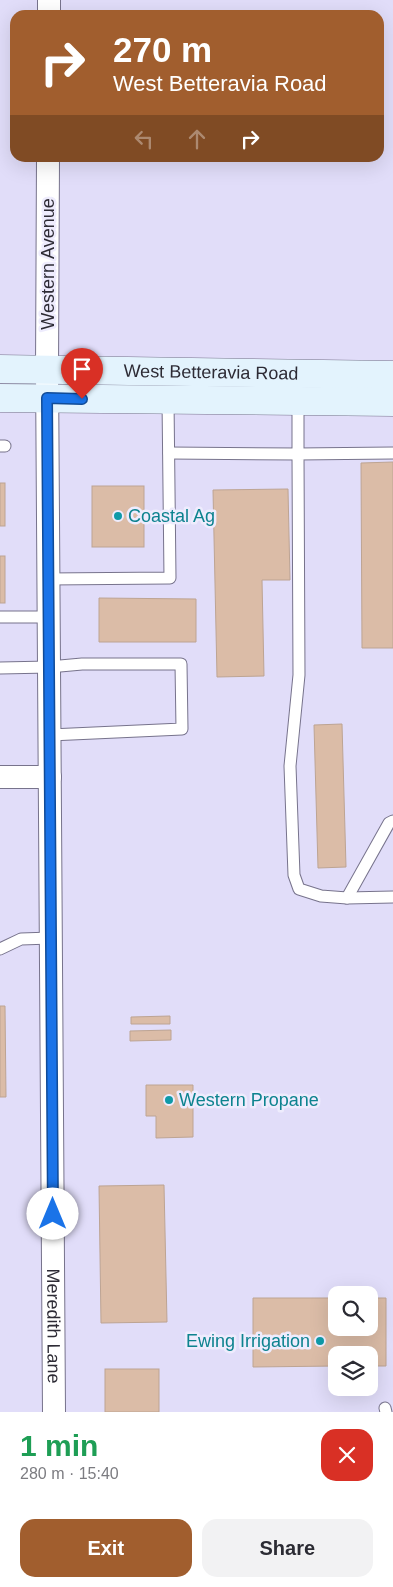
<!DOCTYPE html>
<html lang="en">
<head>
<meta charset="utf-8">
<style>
	:root { --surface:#fff; --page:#f2f2f3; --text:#2b2b33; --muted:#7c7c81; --accent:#a15e2e }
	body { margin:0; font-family:Arial,sans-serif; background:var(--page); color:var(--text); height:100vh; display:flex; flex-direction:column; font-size:19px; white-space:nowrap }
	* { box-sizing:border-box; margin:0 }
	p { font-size:16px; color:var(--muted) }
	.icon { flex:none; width:28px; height:28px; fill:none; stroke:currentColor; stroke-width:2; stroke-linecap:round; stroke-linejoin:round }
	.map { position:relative; height:1412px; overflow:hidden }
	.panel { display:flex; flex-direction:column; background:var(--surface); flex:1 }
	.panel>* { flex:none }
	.guide { position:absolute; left:10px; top:10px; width:374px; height:152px; border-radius:15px; box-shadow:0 5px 20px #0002; background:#a15e2e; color:#fff; overflow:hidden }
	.buttons { position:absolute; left:328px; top:1286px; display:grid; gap:10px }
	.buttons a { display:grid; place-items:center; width:50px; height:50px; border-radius:10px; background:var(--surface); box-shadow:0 5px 20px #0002; font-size:25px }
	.pin { position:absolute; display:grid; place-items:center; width:42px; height:42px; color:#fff; margin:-51px -21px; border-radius:50% 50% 50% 0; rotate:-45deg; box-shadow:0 0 5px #0007 }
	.pin .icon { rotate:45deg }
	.me { position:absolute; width:55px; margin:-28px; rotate:0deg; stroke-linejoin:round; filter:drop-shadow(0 0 4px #0008) }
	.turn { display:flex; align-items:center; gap:18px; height:105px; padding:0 20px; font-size:22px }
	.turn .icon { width:65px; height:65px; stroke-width:2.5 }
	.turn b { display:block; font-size:35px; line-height:42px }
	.lanes { display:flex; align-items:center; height:48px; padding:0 20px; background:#0003; justify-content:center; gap:25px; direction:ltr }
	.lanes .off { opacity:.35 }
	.round { display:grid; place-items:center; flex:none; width:52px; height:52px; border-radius:15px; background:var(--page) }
	.headline { display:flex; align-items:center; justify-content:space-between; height:85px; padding:0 20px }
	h1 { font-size:30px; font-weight:700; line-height:38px; color:#1e9e55 }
	.button { display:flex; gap:10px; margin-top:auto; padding:10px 20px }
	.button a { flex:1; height:58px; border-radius:15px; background:var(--accent); color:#fff; font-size:20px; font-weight:700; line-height:58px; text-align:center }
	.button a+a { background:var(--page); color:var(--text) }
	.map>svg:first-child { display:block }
	.building { fill:#dbbca7; stroke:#bda493 }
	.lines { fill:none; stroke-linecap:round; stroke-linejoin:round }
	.service-casing { stroke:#77738c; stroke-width:13 }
	.minor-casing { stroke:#77738c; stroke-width:24 }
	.secondary-casing { stroke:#77738c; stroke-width:29 }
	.service { stroke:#fff; stroke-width:11 }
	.minor { stroke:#fff; stroke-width:22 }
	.secondary { stroke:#e3f3fd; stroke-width:28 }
	.route-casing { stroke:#114b97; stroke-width:12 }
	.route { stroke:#1a73e8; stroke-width:9 }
	.culture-dot { fill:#0f9aa8; stroke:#eeecfd; stroke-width:2 }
	.labels { text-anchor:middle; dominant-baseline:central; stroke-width:5; stroke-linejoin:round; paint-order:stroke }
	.street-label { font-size:18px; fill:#2d2b35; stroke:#eeecfd }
	.culture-label { font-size:18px; fill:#0d838f; stroke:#eeecfd; text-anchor:start }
</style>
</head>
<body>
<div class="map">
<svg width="393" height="1412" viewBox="0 0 393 1412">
	<rect width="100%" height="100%" fill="#e1ddf9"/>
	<g class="building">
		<polygon points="393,462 393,648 362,648 361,463"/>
		<rect x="0" y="483" width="5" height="43"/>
		<rect x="92" y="486" width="52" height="61"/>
		<polygon points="288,489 290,580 262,580 264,676 217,677 213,490"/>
		<rect x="0" y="556" width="5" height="47"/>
		<polygon points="99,598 196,599 196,642 99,642"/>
		<polygon points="342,724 346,867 318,868 314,725"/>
		<polygon points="0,1006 5,1006 6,1097 0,1097"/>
		<polygon points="170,1016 170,1024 131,1024 131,1017"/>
		<polygon points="171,1030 171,1040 130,1041 130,1031"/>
		<polygon points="146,1085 193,1085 193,1137 156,1138 156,1116 146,1116"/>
		<polygon points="164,1185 167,1322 101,1323 99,1186"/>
		<polygon points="253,1298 336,1298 336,1328 369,1328 369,1298 386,1298 386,1366 369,1366 369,1355 336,1355 336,1366 253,1367"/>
		<rect x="105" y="1369" width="54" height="43"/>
	</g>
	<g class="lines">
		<defs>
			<g id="service">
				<polyline points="0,446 5,446"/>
				<polyline points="169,453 298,454 298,401"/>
				<polyline points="393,453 298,454 299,675 290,766 294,875 299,889 321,896 347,898 393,897"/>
				<polyline points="48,579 170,578 168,400"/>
				<polyline points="0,617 49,617"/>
				<polyline points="0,668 49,667 82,664 181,664 182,729 50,735"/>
				<polyline points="347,898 389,823 393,821"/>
				<polyline points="0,949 21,939 51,938"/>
				<polyline points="385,1408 386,1412"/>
			</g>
			<g id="minor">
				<polyline points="49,15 49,0"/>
				<path id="s1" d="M48,158L47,370L54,1412"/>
				<polyline points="0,777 50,777"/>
			</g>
			<g id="secondary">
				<path id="s2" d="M0,369L393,375"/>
				<polyline points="0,398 393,402"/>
			</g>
		</defs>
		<use href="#service" class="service-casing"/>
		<use href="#minor" class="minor-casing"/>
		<use href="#secondary" class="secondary-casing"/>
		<use href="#service" class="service"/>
		<use href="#minor" class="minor"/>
		<use href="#secondary" class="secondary"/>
	</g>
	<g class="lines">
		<defs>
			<polyline id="route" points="53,1214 47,398 82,399"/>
		</defs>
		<use href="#route" class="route-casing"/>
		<use href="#route" class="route"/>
	</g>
	<g class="culture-dot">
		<circle cx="118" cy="516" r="5"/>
		<circle cx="169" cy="1100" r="5"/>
		<circle cx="320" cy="1341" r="5"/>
	</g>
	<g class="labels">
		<g class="street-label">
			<text transform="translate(48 264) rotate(-90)">Western Avenue</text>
			<text stroke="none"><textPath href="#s2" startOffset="211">West Betteravia Road</textPath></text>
			<text stroke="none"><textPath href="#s1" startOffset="1168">Meredith Lane</textPath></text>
		</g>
		<g class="culture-label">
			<text x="128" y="516">Coastal Ag</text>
			<text x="179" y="1100">Western Propane</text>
			<text x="310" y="1341" text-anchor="end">Ewing Irrigation</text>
		</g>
	</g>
</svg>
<div class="buttons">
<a><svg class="icon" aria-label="search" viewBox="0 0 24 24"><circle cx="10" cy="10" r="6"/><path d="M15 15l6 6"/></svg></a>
<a><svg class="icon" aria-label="layers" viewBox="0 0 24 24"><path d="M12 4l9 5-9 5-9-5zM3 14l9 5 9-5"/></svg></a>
</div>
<div class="pin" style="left:82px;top:399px;background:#d93025"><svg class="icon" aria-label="arrive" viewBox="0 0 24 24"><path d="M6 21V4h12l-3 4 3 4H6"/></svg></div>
<svg class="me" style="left:53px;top:1214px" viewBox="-20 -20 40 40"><circle r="19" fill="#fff"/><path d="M0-13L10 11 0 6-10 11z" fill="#1a73e8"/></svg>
<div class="guide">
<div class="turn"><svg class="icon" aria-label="right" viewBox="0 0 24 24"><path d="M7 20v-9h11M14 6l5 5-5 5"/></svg><div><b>270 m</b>West Betteravia Road</div></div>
<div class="lanes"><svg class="icon off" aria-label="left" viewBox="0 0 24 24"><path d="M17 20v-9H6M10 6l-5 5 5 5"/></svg><svg class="icon off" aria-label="ahead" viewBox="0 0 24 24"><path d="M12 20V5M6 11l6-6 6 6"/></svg><svg class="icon" aria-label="right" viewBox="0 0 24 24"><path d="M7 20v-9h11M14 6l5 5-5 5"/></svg></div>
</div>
</div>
<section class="panel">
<div class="headline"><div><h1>1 min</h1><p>280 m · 15:40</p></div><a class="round" style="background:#d93025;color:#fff"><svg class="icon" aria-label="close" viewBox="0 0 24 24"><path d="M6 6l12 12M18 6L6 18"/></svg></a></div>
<div class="button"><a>Exit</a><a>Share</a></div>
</section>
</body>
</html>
